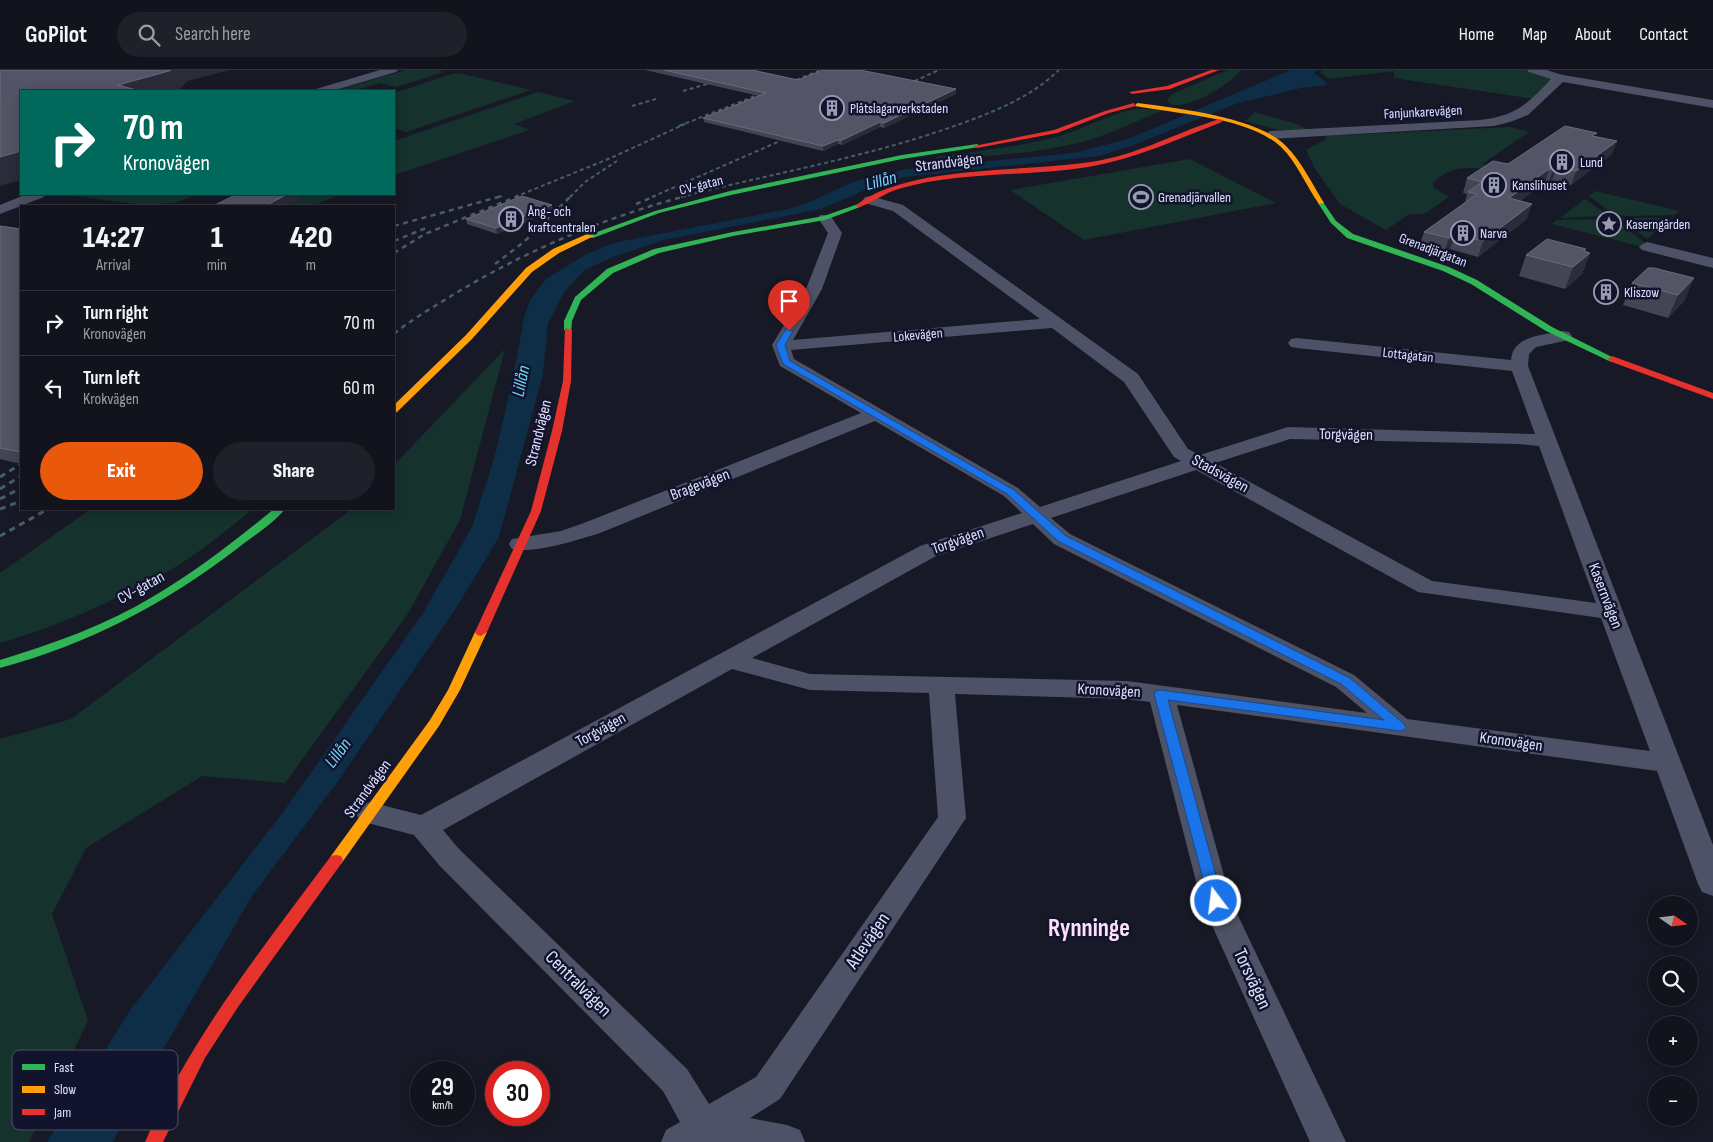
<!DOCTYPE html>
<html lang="en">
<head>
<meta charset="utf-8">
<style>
	:root { --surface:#12131c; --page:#1f2029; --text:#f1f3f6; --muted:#9c9ea3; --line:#31323b; --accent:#ea580c }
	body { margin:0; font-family:"Sofia Sans Condensed",sans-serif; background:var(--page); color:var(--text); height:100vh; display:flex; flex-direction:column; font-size:19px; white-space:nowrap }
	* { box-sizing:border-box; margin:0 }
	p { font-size:16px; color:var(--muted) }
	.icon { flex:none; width:28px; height:28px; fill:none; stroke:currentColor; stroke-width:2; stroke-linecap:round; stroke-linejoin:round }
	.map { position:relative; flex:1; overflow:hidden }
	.sheet { position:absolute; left:20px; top:135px; width:375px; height:305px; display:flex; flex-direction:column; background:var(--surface); border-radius:0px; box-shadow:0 2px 12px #0003,0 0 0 1px var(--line) }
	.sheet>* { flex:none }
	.hud { position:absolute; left:20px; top:20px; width:375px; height:105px; border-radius:0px; box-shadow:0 2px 12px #0003,0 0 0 1px var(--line); background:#00695c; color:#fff; overflow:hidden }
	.needle { width:32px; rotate:104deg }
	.tools { position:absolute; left:1648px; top:826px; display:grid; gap:10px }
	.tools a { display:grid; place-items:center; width:50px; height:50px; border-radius:50%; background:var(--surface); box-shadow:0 2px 12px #0003,0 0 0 1px var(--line); font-size:25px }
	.speed { position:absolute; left:410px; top:991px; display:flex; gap:10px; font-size:25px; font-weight:700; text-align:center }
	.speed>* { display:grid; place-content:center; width:65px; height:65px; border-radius:50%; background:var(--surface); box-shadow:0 2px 12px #0003,0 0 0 1px var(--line); line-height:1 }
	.speed small { font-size:12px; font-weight:400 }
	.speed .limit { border:8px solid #d22; background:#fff; color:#111 }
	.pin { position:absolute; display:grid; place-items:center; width:42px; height:42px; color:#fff; margin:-51px -21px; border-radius:50% 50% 50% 0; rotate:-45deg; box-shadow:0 0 5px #0007 }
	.pin .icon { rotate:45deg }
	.me { position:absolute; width:55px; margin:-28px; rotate:345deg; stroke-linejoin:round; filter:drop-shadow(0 0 4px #0008) }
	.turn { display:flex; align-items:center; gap:18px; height:105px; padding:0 20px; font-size:22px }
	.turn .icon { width:65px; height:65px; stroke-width:2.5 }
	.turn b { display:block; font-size:35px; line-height:42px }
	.eta { display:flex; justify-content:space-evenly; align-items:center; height:85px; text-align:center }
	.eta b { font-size:30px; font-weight:800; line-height:35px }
	.cta { display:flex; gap:10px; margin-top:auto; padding:10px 20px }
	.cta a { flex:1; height:58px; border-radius:30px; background:var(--accent); color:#fff; font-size:20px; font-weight:800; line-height:58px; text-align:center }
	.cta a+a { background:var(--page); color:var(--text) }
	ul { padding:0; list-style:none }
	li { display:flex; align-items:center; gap:15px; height:65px; padding:0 20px; border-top:1px solid var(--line) }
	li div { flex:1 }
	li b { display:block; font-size:19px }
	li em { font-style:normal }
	header { display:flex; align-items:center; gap:30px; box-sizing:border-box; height:70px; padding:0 25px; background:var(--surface); border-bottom:1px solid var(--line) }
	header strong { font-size:24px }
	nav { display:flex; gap:28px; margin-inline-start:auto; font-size:18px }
	.search { width:350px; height:45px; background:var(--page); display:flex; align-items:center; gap:12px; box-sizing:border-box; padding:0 18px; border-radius:28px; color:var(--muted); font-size:19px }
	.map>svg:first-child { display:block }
	.green { fill:#16322d }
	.water { fill:#0e2e47 }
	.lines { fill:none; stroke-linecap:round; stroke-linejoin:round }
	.street { fill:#4e5266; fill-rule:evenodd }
	.fast { fill:#30b455; fill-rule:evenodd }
	.slow { fill:#ff9f0a; fill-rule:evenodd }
	.jam { fill:#e5322d; fill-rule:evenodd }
	.rail-far2 { stroke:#455f68; stroke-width:2; stroke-dasharray:4 3; stroke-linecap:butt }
	.rail-far1 { stroke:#455f68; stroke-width:2.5; stroke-dasharray:5 4.5; stroke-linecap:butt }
	.rail { stroke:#455f68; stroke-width:3; stroke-dasharray:6 5; stroke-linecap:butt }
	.wall { fill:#434454 }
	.shaded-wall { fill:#2b2c3a }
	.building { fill:#535566; stroke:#696b7e }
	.route { fill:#1a73e8; stroke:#114b97 }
	.labels { text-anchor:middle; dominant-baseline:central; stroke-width:5; stroke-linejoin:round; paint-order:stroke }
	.far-poi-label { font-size:14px; fill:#dee1fe; stroke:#12132c; text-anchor:start }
	.far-street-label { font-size:14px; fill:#dee1fe; stroke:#12132c }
	.street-label { font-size:16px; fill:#dee1fe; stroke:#12132c }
	.water-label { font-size:18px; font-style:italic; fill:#70d7fa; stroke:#12132c }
	.near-street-label { font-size:19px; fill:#dee1fe; stroke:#12132c }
	.near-district-label { font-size:25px; font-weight:bold; fill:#fee0f9; stroke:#12132c }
	.key { fill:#12132c; stroke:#4f516b; stroke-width:1 }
	.key-label { font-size:14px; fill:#dee1fe }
</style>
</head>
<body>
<header>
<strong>GoPilot</strong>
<div class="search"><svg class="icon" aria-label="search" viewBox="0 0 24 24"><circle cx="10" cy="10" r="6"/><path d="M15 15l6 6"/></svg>Search here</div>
<nav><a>Home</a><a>Map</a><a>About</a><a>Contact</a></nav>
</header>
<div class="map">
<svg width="1713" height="1072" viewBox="0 0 1713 1072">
	<rect width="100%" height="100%" fill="#181926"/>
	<g class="green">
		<polygon points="406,0 437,0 444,2 396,17 380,13 353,21 334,21"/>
		<path d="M1228,0H1241C1233,13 1176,48 1167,30L1172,24Z"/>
		<polygon points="1323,0 1534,0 1558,8 1541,30 1394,8 1394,1 1329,9 1320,2"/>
		<polygon points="459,3 531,20 406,62 394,58 394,23 452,4"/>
		<polygon points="538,22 575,31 514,54 530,60 394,105 394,71"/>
		<path d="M1135,39L1164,40C1136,51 1107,66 1078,73C1033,84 984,86 937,89L936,87C977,81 1020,77 1060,66C1086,58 1109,44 1135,39Z"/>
		<polygon points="1255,42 1294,53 1311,61 1278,60 1245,51"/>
		<path d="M1510,57L1529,62L1482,94L1489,96C1483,100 1477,98 1470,98C1455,98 1443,102 1433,113L1434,118L1449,127L1424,144H1409L1386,160L1340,134L1314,97L1306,80L1326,69L1325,66Z"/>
		<polygon points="1190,89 1276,133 1084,170 1010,120"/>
		<polygon points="1595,121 1679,141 1674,145 1626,146 1612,143 1589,126"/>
		<polygon points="60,124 199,124 174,133 143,135"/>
		<polygon points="309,124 342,124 312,136 287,136"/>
		<polygon points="1585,129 1605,143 1601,146 1560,148"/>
		<polygon points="1630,148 1671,148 1647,169 1626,153 1630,151"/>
		<polygon points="1605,149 1618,153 1644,172 1639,176 1552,154 1557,150"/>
		<polygon points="505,279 460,450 407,545 285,713 202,706 86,778 52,844 88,951 29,1072 0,1072 0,669 71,649 352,439 394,439 394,395"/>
		<path d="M91,439H253C224,462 195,487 163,504C112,532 56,557 0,573V503Z"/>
	</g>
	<polygon class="water" points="1291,0 1318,0 1314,3 1325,11 1327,15 1301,18 1238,33 1131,76 1099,86 906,107 881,113 821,139 664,170 615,186 585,200 565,221 548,253 543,304 499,467 456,538 336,714 252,826 135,1028 113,1072 47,1072 131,939 284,741 423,543 472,457 494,389 510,321 525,244 530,230 546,209 585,185 613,173 788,139 812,131 853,112 907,99 1074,83 1128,69"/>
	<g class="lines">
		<g class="street">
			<polygon points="380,0 398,0 396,2 332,21 314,21 316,19"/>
			<path d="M1527,0H1546L1563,5L1713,30V38L1563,12L1528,45L1510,52L1494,56L1270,69L1264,65L1270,61L1480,50C1515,46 1528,34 1551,9L1529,2Z"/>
			<polygon points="27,124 46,124 44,127 0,144 0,135"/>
			<path d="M870,126L903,135L1138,304L1188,379L1200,385L1288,357L1535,364L1512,301L1297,278L1291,277L1288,273L1291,269L1297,268L1511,290C1513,265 1544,265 1563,261L1569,262L1572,266L1569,270L1536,277L1529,284L1528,296L1713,775V826L1702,822L1698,814L1657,701L1177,635L1231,831L1346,1072H1310L1201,831L1150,632L1127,629L955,624L966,748L780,1029L750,1048L787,1055L800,1060L805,1072H661L666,1060L680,1052L663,1021L439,795L414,765L360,751L356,743L360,735L370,732L421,745L920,476L1022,443L1004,426L875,351L600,463C577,470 535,484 512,479L509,474L512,469L561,461L584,453L861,343L780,296L772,275L806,219L828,163L818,148L820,145H830L842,163L822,219L793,270L1040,249L893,141L865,133L863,130L865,127ZM1052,258L1124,312L1174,387L1181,391L1040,437L1018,418L794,289L791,280ZM1290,369L1519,374L1539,376L1596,533L1432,511L1215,393ZM1196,400L1418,522L1601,548L1650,681L1407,649L1354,605L1070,464L1051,448ZM1033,454L1054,474L1336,617L1367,643L1127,611L810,604L752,588L936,486ZM732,599L810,620L929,623L938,747L756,1007L709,1034L687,999L459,779L443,760Z"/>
			<polygon points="1647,172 1713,188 1713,198 1642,180 1639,177 1642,174"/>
		</g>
		<g class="fast">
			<polygon points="977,74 980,76 979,77 902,89 731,125 659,143 593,168 586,166 655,141 730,121 902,85"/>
			<polygon points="1319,132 1323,132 1336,151 1353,164 1449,197 1477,210 1552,257 1616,289 1612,292 1609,291 1546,261 1471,214 1443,201 1347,168 1331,153 1318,133"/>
			<polygon points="858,134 861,136 860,137 825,150 733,166 659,183 613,203 581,230 572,251 571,262 564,260 564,251 575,227 607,199 654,179 733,162 824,146"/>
			<path d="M274,439H285C273,454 253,466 238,478C165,534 89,574 0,598V590C53,574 106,555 154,526C197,501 236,470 274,439Z"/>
		</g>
		<g class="slow">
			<path d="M1137,33C1176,38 1258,47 1286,76C1302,92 1312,114 1324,133L1319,134C1306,116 1297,92 1281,77C1249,47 1177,44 1135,36Z"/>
			<polygon points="587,164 594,166 559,183 532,202 472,269 397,342 394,343 394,335 466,265 526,198 553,179"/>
			<polygon points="481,558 487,562 460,620 439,656 341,794 336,795 331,794 329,790 331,786 430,650 448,620 475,562"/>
		</g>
		<g class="jam">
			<polygon points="1211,0 1219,0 1170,19 1132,24 1129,22 1167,16"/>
			<polygon points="1134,33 1136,36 1109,43 1057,63 977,78 974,76 1054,60 1105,41"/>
			<path d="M1220,49L1222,50V52C1178,69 1135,89 1088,97C1025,107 960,101 898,119C885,123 873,132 860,137L855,136C911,92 1032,104 1102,90C1143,82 1180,61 1220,49Z"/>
			<polygon points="565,258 572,260 571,311 562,361 541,441 487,562 481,566 477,565 475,562 531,441 552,361 563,311"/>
			<polygon points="1612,286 1713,323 1713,329 1609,291 1608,289"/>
			<path d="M336,785L341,786L343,790L341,794L238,937L205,988L163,1072H145C192,966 262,879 331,786Z"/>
		</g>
		<g class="rail-far2">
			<polyline points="908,14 939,0"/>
			<polyline points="683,21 707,14"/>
			<polyline points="632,36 656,29"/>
			<polyline points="679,56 821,0"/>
			<polyline points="498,127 502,126"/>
			<polyline points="515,127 613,87 685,54"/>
			<polyline points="570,127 585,112 617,91"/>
			<polyline points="652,127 780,71"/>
			<path d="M681,127C774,103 869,87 960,54C996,41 1031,27 1059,0"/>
		</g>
		<g class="rail-far1">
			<polyline points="636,134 655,126"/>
			<polyline points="394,156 502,126"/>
			<polyline points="394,171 426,158"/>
			<polyline points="394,183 425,164 518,126"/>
			<polyline points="495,194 525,171 571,126"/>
			<path d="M394,264C412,249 432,238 451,226C525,181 603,148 686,126"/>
		</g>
		<g class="rail">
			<polyline points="0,407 21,394"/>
			<polyline points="0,419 21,406"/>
			<polyline points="0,429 21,418"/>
			<polyline points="0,439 21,431"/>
			<polyline points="0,466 48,439"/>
		</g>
	</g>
	<g class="wall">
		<polygon points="645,0 752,0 798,10 956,24 884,58 880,57 842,75 838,74 823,81 704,52 703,48 759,26"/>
		<polygon points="1595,66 1617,71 1612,84 1571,115 1552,111 1548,114 1545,113 1520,131 1527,149 1478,187 1450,179 1444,183 1419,177 1424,162 1465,133 1467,124 1463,123 1467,108"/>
		<polygon points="553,141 497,164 467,154 466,149"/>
		<polygon points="0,156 21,159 21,394 0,389"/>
		<polygon points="1586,179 1585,181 1590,183 1582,204 1565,219 1519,206 1526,185"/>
		<polygon points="1648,198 1685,230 1668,248 1623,235 1632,213"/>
	</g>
	<g class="shaded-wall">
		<polygon points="171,0 230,0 187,11 179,21 120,21 118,15"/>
		<polygon points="956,19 956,24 884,58 884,53"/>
		<polygon points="880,52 880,57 842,75 842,70"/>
		<polygon points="838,70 838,74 823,81 823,76"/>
		<polygon points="1617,71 1612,84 1571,115 1576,101"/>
		<polygon points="21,81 21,110 0,116 0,87"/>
		<polygon points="1557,97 1552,111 1548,114 1553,99"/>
		<polygon points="1549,99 1545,113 1504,143 1509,128"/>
		<polygon points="288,124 309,124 287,136 265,136"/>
		<polygon points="1532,134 1527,149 1478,187 1483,171"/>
		<polygon points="552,135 553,141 497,164 496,158"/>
		<polygon points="1455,164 1450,179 1444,183 1449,168"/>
		<polygon points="1586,179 1582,190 1590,183 1582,204 1565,219 1573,197 1584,181"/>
		<polygon points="1694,208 1685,230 1668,248 1678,225"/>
	</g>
	<g class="building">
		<polygon points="0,0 171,0 169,1 118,15 140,21 21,21 21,81 0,87"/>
		<polygon points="664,0 752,0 798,10 823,0 860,0 956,19 884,53 880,52 842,70 838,70 823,76 703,48 766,23"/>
		<polygon points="1565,56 1597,63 1592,66 1617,71 1576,101 1557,97 1553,99 1549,99 1509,128 1532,134 1483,171 1455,164 1449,168 1424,162 1477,124 1468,122 1482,112 1467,108 1493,91 1508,94"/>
		<polygon points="237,124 288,124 265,136 213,136"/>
		<polygon points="522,126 552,135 496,158 466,149"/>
		<polygon points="0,156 21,159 21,382 0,378"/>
		<polygon points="1547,169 1586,179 1584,181 1590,183 1573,197 1526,185"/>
		<polygon points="1648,198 1654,198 1694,208 1678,225 1632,213"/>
	</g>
	<polygon class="route" points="786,259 793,261 785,275 790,291 1014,420 1066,466 1350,608 1404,654 1406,657 1404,660 1400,661 1168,630 1223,831 1221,835 1216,837 1210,835 1154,624 1156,621 1160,620 1384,650 1341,614 1058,471 1007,424 783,294 776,275"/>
	<defs>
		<symbol id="building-ring" viewBox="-11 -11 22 22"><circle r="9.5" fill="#12132c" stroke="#999bb2" stroke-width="1.5"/><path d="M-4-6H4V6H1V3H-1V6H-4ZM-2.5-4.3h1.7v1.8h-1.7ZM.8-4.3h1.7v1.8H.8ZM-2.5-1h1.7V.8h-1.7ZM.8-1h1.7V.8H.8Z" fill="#999bb2"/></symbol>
		<symbol id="stadium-ring" viewBox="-11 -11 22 22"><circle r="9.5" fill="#12132c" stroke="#999bb2" stroke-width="1.5"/><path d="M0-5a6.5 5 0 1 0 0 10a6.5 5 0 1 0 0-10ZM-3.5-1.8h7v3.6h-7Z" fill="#999bb2"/></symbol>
		<symbol id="sight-ring" viewBox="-11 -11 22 22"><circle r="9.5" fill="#12132c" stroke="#999bb2" stroke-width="1.5"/><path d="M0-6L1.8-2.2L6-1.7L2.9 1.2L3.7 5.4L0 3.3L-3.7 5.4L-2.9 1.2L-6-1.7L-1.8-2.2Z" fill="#999bb2"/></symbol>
	</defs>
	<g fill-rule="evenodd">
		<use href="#building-ring" x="818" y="24" width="28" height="28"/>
		<use href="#building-ring" x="1548" y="78" width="28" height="28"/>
		<use href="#building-ring" x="1480" y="101" width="28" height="28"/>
		<use href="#stadium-ring" x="1127" y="113" width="28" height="28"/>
		<use href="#building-ring" x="497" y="135" width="28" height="28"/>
		<use href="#sight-ring" x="1595" y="140" width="28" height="28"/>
		<use href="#building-ring" x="1449" y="149" width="28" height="28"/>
		<use href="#building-ring" x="1592" y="208" width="28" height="28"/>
	</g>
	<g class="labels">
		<g class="far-poi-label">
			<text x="850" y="38">Plåtslagarverkstaden</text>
			<text x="1580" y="92">Lund</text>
			<text x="1512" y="115">Kanslihuset</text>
			<text x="1158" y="127">Grenadjärvallen</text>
			<text x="528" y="141">Ång- och<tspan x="528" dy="16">kraftcentralen</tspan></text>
			<text x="1626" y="154">Kaserngården</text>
			<text x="1480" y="163">Narva</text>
			<text x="1624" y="222">Kliszow</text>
		</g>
		<g class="far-street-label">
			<text transform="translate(1423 42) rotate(-3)">Fanjunkarevägen</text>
			<text transform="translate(701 115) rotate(-14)">CV-gatan</text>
			<text transform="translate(1433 180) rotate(21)">Grenadjärgatan</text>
			<text transform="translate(918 265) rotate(-5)">Lokevägen</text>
			<text transform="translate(1408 285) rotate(6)">Lottagatan</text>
		</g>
		<g class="street-label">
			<text transform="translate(949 93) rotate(-7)">Strandvägen</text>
			<text transform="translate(539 363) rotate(-76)">Strandvägen</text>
			<text transform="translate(1346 365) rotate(1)">Torgvägen</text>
			<text transform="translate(1220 404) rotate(29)">Stadsvägen</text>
			<text transform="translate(700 415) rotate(-21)">Bragevägen</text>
			<text transform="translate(958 471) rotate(-19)">Torgvägen</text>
			<text transform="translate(141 518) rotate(-29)">CV-gatan</text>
			<text transform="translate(1605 526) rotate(69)">Kasernvägen</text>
			<text transform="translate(1109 621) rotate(3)">Kronovägen</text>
			<text transform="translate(601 660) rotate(-29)">Torgvägen</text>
			<text transform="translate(1511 672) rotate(8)">Kronovägen</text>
			<text transform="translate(368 719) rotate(-54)">Strandvägen</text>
		</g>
		<g class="water-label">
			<text transform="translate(881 111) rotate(-15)">Lillån</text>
			<text transform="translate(521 311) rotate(-78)">Lillån</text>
			<text transform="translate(338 683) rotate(-54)">Lillån</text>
		</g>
		<g class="near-street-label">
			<text transform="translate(868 871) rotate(-56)">Atlevägen</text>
			<text transform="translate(1252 909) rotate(65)">Torsvägen</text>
			<text transform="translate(578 914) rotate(45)">Centralvägen</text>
		</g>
		<g class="near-district-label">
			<text x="1089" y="858">Rynninge</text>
		</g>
	</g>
	<rect x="12" y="980" width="166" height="80" rx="8" class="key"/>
	<rect x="22" y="994" width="23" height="6" fill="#30b455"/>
	<rect x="22" y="1016" width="23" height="7" fill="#ff9f0a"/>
	<rect x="22" y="1039" width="23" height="6" fill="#e5322d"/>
	<g class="key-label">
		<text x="54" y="1002">Fast</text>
		<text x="54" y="1024">Slow</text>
		<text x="54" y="1047">Jam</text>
	</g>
</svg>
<div class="tools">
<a><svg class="needle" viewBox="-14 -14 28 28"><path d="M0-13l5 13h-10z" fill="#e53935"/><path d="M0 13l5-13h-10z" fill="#9c9ea3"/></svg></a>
<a><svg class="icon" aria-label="search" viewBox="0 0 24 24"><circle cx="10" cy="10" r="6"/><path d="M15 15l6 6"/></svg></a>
<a>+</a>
<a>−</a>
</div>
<div class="speed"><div>29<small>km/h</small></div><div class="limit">30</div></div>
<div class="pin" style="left:789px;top:261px;background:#d93025"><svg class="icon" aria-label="arrive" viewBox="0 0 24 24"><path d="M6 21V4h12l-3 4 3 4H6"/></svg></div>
<svg class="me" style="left:1216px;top:831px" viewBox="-20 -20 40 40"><circle r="17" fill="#1a73e8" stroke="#fff" stroke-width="3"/><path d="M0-11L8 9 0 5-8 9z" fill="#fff"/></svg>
<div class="hud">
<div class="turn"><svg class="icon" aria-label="right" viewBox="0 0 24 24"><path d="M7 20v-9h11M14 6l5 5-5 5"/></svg><div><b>70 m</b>Kronovägen</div></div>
</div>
<section class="sheet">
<div class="eta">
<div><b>14:27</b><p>Arrival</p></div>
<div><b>1</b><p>min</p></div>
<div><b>420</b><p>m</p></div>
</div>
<ul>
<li><svg class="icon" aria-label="right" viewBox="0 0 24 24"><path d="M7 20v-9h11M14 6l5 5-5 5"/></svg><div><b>Turn right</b><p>Kronovägen</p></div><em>70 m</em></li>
<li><svg class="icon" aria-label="left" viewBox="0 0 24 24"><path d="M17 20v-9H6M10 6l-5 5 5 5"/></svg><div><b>Turn left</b><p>Krokvägen</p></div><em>60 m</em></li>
</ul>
<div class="cta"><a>Exit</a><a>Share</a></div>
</section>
</div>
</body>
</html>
